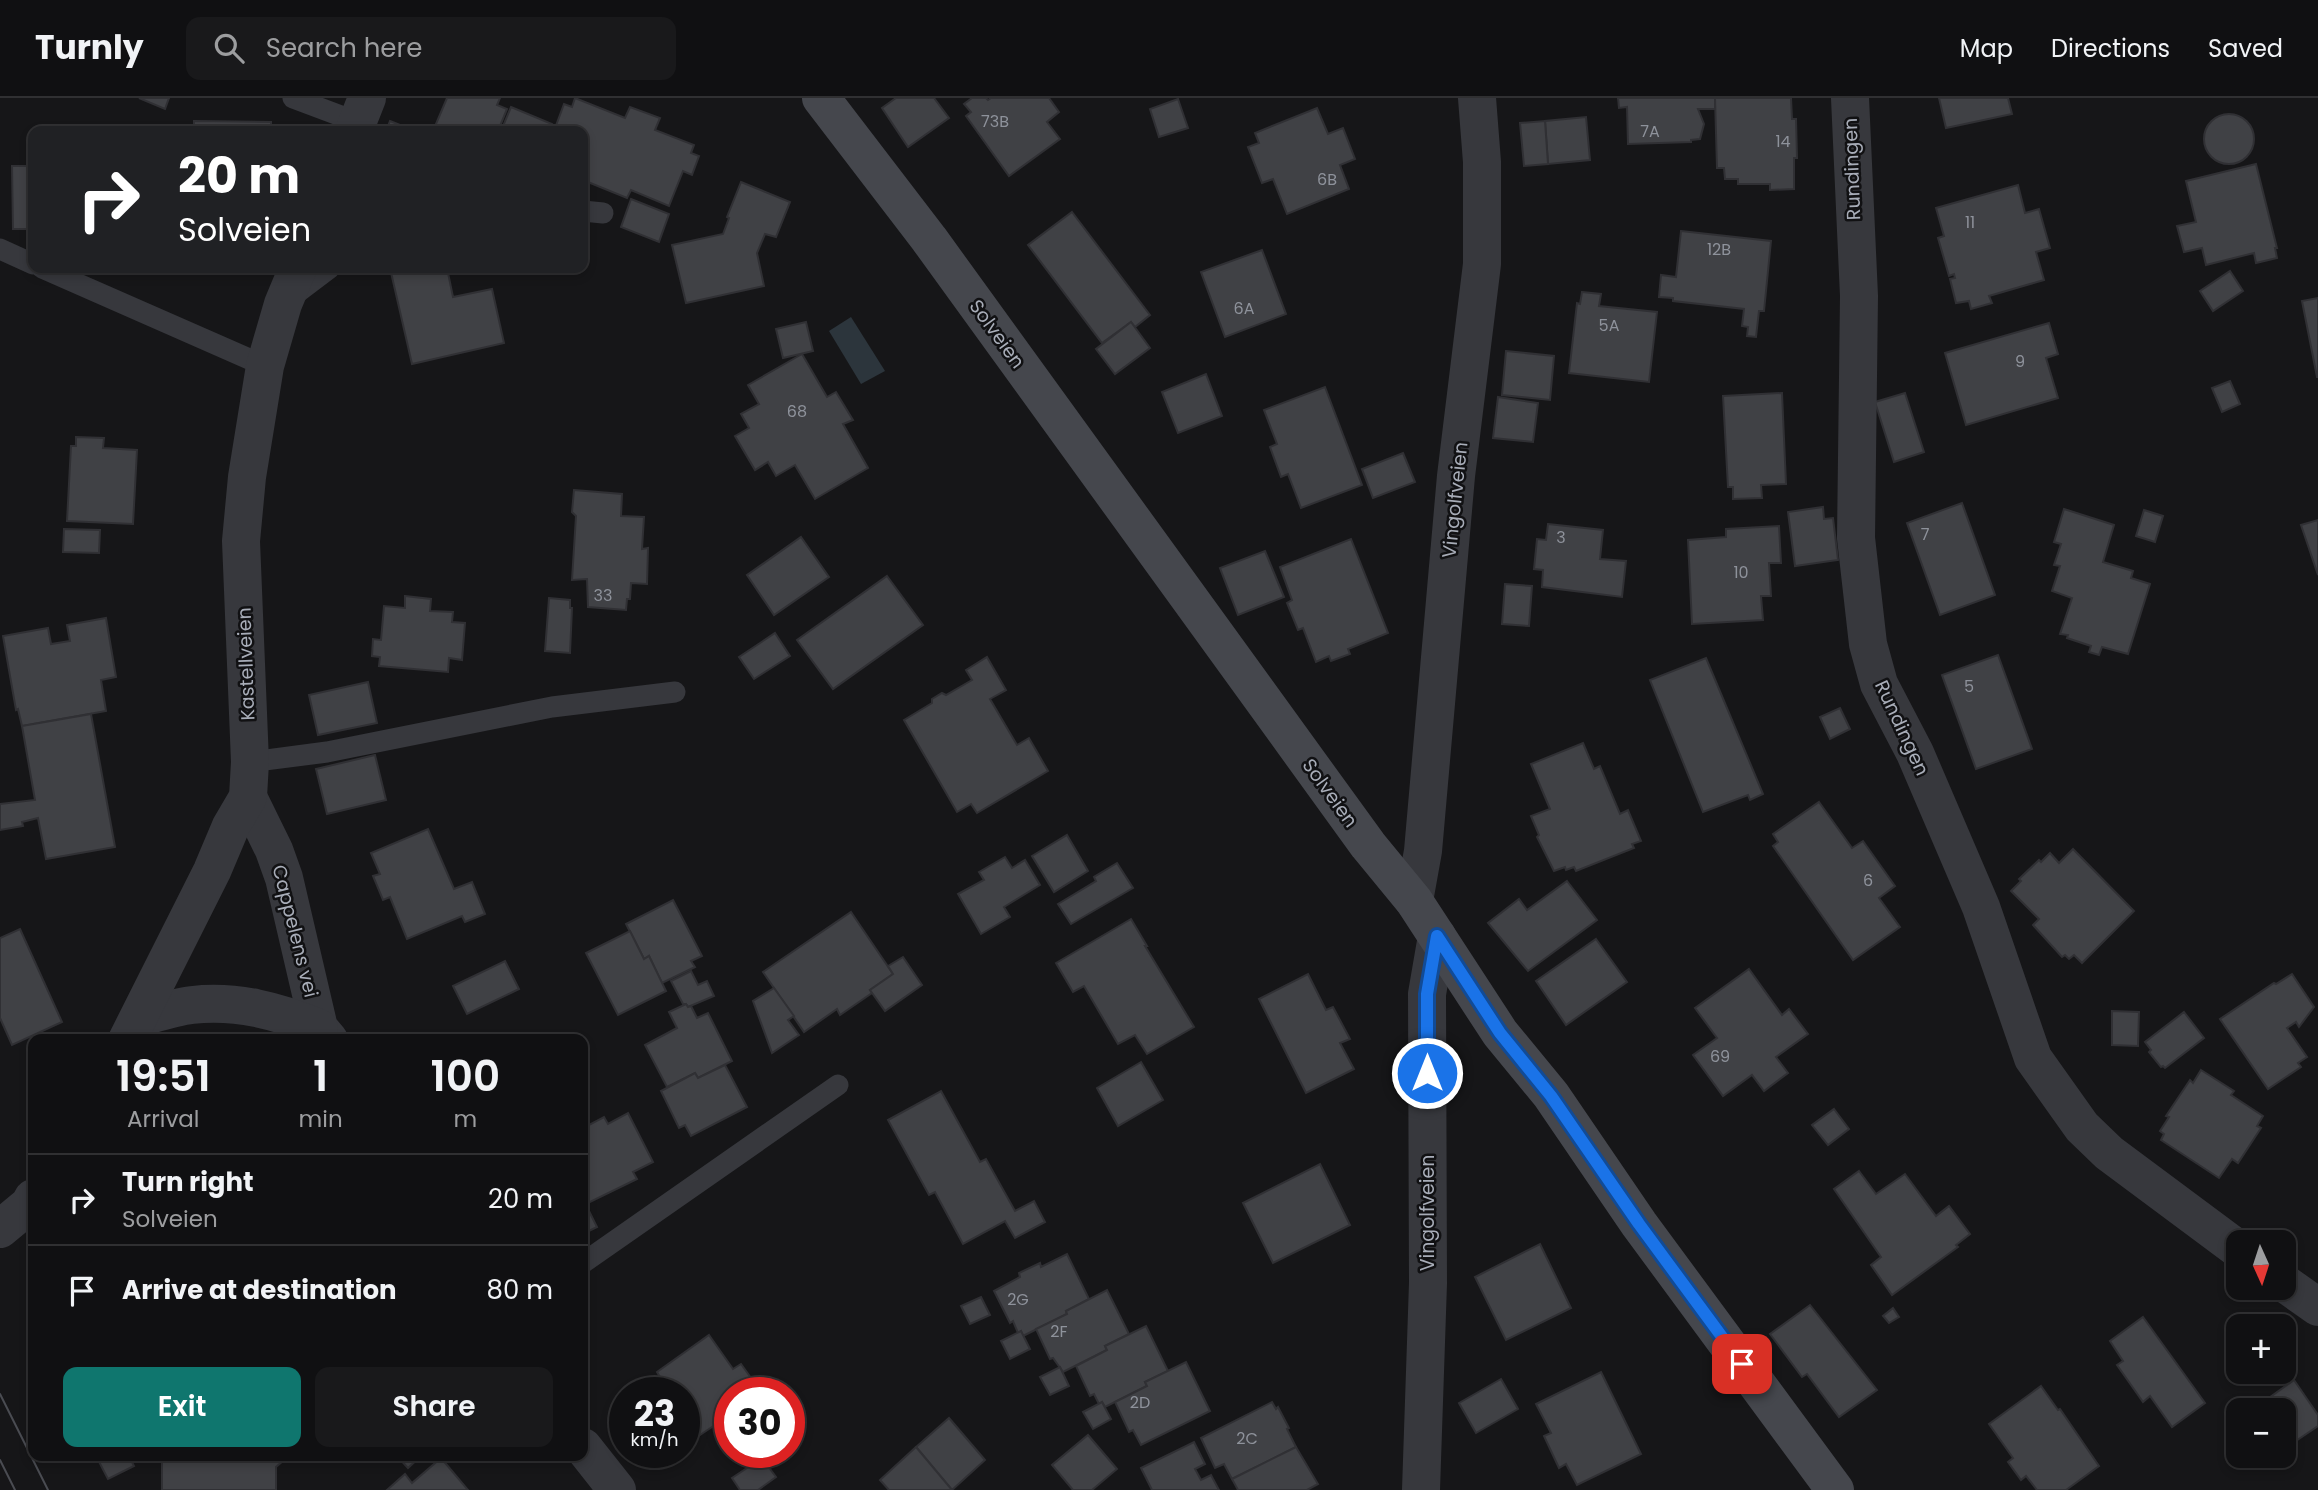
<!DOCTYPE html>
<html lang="en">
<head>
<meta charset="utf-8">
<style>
	:root { --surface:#101012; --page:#19191b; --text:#f1f3f6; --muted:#9c9d9f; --line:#303032; --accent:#0f766e }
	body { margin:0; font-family:Poppins,sans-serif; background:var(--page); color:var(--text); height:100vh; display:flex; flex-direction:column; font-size:26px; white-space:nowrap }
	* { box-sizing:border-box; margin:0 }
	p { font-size:23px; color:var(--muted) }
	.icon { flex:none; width:38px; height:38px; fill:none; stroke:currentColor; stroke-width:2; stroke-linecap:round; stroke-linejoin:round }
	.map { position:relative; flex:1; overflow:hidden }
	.sheet { position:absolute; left:28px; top:936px; width:560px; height:427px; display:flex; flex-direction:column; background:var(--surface); border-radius:14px; box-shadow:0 4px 10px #0003,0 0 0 2px var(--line) }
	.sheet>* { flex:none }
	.guide { position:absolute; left:28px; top:28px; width:560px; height:147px; border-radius:14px; box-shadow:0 4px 10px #0003,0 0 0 2px var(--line); background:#202124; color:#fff; overflow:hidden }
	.needle { width:46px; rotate:177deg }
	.fabs { position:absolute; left:2226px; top:1132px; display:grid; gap:14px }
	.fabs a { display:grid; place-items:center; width:70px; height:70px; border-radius:14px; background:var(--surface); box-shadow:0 4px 10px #0003,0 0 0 2px var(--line); font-size:35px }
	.speed { position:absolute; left:609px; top:1279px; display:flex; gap:14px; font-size:35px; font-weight:700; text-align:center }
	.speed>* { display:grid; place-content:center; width:91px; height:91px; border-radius:50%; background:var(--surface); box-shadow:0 4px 10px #0003,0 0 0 2px var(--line); line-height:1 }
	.speed small { font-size:18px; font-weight:400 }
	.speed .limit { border:10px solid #d22; background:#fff; color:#111 }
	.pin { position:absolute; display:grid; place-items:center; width:60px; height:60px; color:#fff; margin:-30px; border-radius:14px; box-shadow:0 4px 10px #0006 }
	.me { position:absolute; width:77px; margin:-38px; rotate:0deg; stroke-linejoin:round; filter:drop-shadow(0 0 5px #0008) }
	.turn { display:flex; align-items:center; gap:24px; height:147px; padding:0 35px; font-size:32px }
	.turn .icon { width:91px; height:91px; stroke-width:2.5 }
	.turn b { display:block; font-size:49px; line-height:60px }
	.eta { display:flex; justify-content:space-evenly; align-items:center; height:119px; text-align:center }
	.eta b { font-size:42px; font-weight:600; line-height:49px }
	.action { display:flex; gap:14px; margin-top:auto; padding:14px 35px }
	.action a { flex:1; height:80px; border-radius:14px; background:var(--accent); color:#fff; font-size:28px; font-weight:600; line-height:80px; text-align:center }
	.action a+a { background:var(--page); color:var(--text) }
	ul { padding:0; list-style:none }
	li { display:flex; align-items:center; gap:21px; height:91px; padding:0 35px; border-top:2px solid var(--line) }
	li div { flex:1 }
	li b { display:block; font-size:26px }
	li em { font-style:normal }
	header { display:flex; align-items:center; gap:42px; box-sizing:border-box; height:98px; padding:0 35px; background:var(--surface); border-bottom:2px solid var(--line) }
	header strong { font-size:33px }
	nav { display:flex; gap:38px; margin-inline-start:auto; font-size:24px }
	.search { width:490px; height:63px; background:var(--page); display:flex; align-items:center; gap:18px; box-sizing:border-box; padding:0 24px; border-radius:14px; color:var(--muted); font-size:26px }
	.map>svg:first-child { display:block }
	.water { fill:#2c353c }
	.building { fill:#404145; stroke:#303034; stroke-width:2 }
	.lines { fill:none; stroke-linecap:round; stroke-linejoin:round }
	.lane { stroke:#37383d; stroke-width:21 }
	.street { stroke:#37383d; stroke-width:38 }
	.secondary { stroke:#45474d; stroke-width:38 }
	.tram { stroke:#4a4c52; stroke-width:2 }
	.route-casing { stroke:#114b97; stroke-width:18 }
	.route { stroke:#1a73e8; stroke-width:12 }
	.labels { text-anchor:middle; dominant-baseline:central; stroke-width:5; stroke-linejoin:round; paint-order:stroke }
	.number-label { font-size:16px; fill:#8e929b }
	.street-label { font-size:19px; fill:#a8adb8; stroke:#111113 }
</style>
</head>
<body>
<header>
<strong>Turnly</strong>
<div class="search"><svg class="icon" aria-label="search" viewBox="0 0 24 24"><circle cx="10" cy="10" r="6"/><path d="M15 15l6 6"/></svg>Search here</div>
<nav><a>Map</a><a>Directions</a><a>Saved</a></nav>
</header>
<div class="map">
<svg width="2318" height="1392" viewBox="0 0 2318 1392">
	<rect width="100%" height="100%" fill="#161618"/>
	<polygon class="water" points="851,219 885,273 861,286 829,233"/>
	<g class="building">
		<polygon points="139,0 169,0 165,11"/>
		<polygon points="447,0 500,0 497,7 507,11 498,33 433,33"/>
		<polygon points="575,0 625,20 630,9 660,20 655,32 694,47 691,55 699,58 692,77 683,73 669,108 631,92 627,100 583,82 583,33 554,33 564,6 572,9"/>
		<polygon points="896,0 934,0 949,20 908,49 882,10"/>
		<polygon points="972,0 986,0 988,2 991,0 1049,0 1059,14 1047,24 1060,41 1009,78 966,18 971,14 964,6"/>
		<polygon points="1618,0 1715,0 1715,11 1698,11 1704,26 1700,41 1691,42 1691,44 1628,46 1627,9 1619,10"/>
		<polygon points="1715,0 1791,0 1792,21 1796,21 1797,60 1794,60 1794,91 1770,92 1770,86 1738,86 1738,81 1725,81 1724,70 1717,70"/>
		<polygon points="1939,0 2008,0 2012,16 1946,30"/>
		<polygon points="1178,1 1188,30 1159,39 1150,11"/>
		<polygon points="511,9 552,26 549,33 501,33"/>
		<polygon points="1317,10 1328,36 1343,30 1355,61 1340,67 1349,91 1287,116 1273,81 1262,85 1248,49 1259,45 1255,35"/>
		<circle cx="2229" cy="41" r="25"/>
		<polygon points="1586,19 1590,62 1548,66 1545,23"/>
		<polygon points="194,23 271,24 271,33 194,33"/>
		<polygon points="390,23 415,33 386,33"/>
		<polygon points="1545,23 1548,66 1524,68 1520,25"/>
		<polygon points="2256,66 2277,150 2275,150 2277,160 2256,165 2254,155 2206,167 2202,150 2184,154 2177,128 2196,124 2186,83"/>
		<polygon points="12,68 33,68 33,131 13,131"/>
		<polygon points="741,84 790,104 776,139 765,136 757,155 764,188 686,205 672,147 723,136 729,120 727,119"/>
		<polygon points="2018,87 2025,115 2039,111 2050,150 2036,154 2044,182 1989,198 1992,205 1971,211 1969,203 1956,205 1950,181 1955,180 1954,176 1949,178 1938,140 1944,138 1936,110"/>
		<polygon points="631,101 669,116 659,144 621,129"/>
		<polygon points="1072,114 1150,217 1135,229 1131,224 1102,245 1028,147"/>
		<polygon points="1681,133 1771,143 1764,213 1759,213 1756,239 1747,238 1748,229 1742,228 1744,211 1673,203 1673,200 1659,199 1661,177 1676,179"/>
		<polygon points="1262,152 1286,216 1225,239 1201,174"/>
		<polygon points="390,170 447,170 453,199 492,191 504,245 412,266"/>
		<polygon points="2230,173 2243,193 2213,213 2200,193"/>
		<polygon points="1582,194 1601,196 1599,208 1657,214 1649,284 1569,275 1577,205 1580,206"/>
		<polygon points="2318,200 2318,279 2317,279 2302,203"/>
		<polygon points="806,224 813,253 783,260 776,231"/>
		<polygon points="1131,224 1150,250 1115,276 1096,251"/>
		<polygon points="2049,225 2058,256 2046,260 2058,300 1966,327 1945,255"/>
		<polygon points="1506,253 1554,258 1550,302 1502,297"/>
		<polygon points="802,256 827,299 836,294 853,322 843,326 868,370 815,401 795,367 776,378 768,364 755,372 735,338 749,330 741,316 759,306 748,287"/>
		<polygon points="1206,276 1222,318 1178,335 1162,294"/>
		<polygon points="2230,283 2240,306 2222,314 2212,290"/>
		<polygon points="1325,289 1362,387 1301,410 1288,376 1281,379 1270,349 1277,346 1264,312"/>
		<polygon points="1782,295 1786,386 1761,387 1762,400 1733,401 1733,389 1728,389 1723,298"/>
		<polygon points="1905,295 1924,354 1894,364 1875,304"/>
		<polygon points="1498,299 1538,305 1533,344 1493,340"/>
		<polygon points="76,339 104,340 103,350 137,352 133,426 67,423 71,348 76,348"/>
		<polygon points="1403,355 1415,384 1373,400 1362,371"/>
		<polygon points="574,392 622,396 621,418 644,419 642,451 648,450 647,486 631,485 630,501 627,501 626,512 588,509 587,481 572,482 576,418 572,414"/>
		<polygon points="1962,405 1995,497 1940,517 1907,425"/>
		<polygon points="1823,409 1824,421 1833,420 1838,462 1795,468 1788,414"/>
		<polygon points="2064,411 2114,427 2103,464 2133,473 2131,480 2150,486 2128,556 2102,549 2099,557 2089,554 2091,548 2067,540 2068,537 2060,536 2072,500 2052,493 2060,468 2054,467 2061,446 2054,444"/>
		<polygon points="2144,412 2163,418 2155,444 2136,438"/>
		<polygon points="2318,422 2318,477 2301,427"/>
		<polygon points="1548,426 1603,432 1600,461 1626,463 1622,499 1542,489 1543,472 1534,471 1537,441 1546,442"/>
		<polygon points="1779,428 1781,465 1769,465 1771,498 1761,498 1763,522 1692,526 1688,442 1726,439 1726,431"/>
		<polygon points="64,431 100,432 99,455 63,454"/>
		<polygon points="801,439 829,479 774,517 747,477"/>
		<polygon points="1351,441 1388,535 1348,551 1350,556 1331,563 1329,558 1316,564 1303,530 1298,532 1287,505 1292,502 1280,469"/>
		<polygon points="1265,453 1284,499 1238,517 1220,470"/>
		<polygon points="887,478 923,527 833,591 797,542"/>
		<polygon points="1505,486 1532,488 1529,528 1502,526"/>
		<polygon points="405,498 431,501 430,513 453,514 452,524 465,525 462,562 449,560 448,574 379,568 380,559 372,558 373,541 381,542 384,508 405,510"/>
		<polygon points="549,500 570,502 570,510 572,510 570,555 545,553"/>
		<polygon points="106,520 116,579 101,582 106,613 22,628 18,611 16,612 3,538 48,530 51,546 70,543 67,527"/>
		<polygon points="775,535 790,558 754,581 739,559"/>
		<polygon points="1998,557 2032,651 1976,671 1942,577"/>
		<polygon points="987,559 1006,592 990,601 1017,647 1029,640 1048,673 977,715 971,706 957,714 904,622 932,605 932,601 942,595 946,597 972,582 966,572"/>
		<polygon points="1706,560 1763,696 1750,702 1748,697 1703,714 1650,582"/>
		<polygon points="368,584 377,625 318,637 309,597"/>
		<polygon points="1840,610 1850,631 1830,641 1820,619"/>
		<polygon points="91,616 115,749 46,761 38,720 22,724 23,728 0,732 0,706 35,702 22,628"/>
		<polygon points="1583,645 1594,671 1600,668 1620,716 1628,712 1641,743 1632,746 1634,750 1576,773 1574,769 1566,772 1565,769 1554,773 1537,739 1539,737 1531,718 1550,711 1531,666"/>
		<polygon points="375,657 386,702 327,716 316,671"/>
		<polygon points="1819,704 1852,750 1863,743 1895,788 1879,800 1900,829 1853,862 1773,748 1778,744 1773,736"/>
		<polygon points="428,731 454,791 472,784 485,816 465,824 462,818 407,841 390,799 383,802 373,778 380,776 371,755"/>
		<polygon points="1067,737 1088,773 1054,794 1032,758"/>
		<polygon points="2073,751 2134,813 2082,865 2074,857 2069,861 2065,857 2062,859 2033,827 2039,821 2011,793 2021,783 2019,781 2039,762 2041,764 2050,755 2059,765"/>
		<polygon points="1005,759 1012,770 1025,762 1040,787 1004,809 1010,819 981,836 958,796 984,782 979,774"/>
		<polygon points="1117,765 1133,790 1071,826 1058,806 1096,783 1094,779"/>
		<polygon points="1567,783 1597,822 1528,873 1488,825 1519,801 1527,812"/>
		<polygon points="673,802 702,858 691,863 695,869 662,885 649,858 644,861 626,826"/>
		<polygon points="851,814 893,876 870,892 872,895 840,917 837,911 804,934 763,874"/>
		<polygon points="1131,821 1147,848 1145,848 1194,929 1147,956 1135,937 1118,946 1084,888 1073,894 1056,865"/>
		<polygon points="20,831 62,924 12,947 0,920 0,840"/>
		<polygon points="630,833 644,861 649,858 666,893 618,917 586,855"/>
		<polygon points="1596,841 1627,884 1566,927 1536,883"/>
		<polygon points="903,859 922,887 885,913 870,892 893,876 888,868"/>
		<polygon points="505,863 519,891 467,916 453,888"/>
		<polygon points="1749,871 1782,917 1789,911 1808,936 1776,959 1788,975 1764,993 1752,977 1723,998 1693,957 1717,940 1695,910"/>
		<polygon points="691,873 698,887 707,883 714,898 688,909 686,906 683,906 671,883"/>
		<polygon points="1308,876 1326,912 1333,909 1350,941 1340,945 1354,971 1306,995 1259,901"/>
		<polygon points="2292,876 2314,909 2299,929 2296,924 2287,930 2307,959 2298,965 2301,969 2268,991 2220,921 2274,885 2276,886"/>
		<polygon points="774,890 794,918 788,922 799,937 772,955 753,903"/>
		<polygon points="686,906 688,909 691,908 697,920 708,915 732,963 698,980 695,975 667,989 645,947 677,930 669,914"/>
		<polygon points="2112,913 2139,914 2138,948 2112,947"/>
		<polygon points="2184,914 2204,940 2165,970 2163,968 2161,969 2149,954 2151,952 2145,944"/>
		<polygon points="1141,964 1163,1002 1118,1028 1097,990"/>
		<polygon points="725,967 747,1009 691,1038 685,1027 679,1030 661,993 695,975 698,980"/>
		<polygon points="2201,972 2234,993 2231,997 2263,1018 2257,1028 2261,1030 2238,1065 2232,1061 2219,1080 2161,1042 2164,1036 2160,1033 2169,1019 2166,1018 2190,982 2193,985"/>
		<polygon points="941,993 980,1064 986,1061 1015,1113 1034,1103 1045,1124 1015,1140 1005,1123 963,1146 935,1094 929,1097 888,1022"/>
		<polygon points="1834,1011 1849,1031 1828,1047 1812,1027"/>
		<polygon points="628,1015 653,1064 633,1074 637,1081 588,1105 583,1095 583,1030 604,1019 608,1026"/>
		<polygon points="1320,1066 1350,1127 1273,1165 1243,1105"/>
		<polygon points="1859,1073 1876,1096 1905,1076 1936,1118 1949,1108 1970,1136 1956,1147 1958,1149 1892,1197 1871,1167 1881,1159 1834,1091"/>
		<polygon points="583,1101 597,1129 583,1136"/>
		<polygon points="1540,1146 1571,1210 1506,1242 1475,1179"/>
		<polygon points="1067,1156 1089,1201 1066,1213 1067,1216 1023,1238 1021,1233 1018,1235 1013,1223 1010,1225 994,1193 1020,1179 1019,1175 1040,1165 1041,1169"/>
		<polygon points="1107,1192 1129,1236 1105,1248 1107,1252 1063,1274 1053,1260 1050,1261 1036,1231 1067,1216 1066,1213"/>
		<polygon points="981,1199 990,1217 970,1226 961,1208"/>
		<polygon points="1810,1207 1877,1292 1839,1319 1807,1276 1802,1279 1770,1236"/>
		<polygon points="1893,1210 1899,1219 1889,1225 1883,1218"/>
		<polygon points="2143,1219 2205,1305 2172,1329 2150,1298 2143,1304 2117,1267 2123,1263 2110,1243"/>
		<polygon points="1146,1228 1168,1273 1145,1284 1147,1288 1105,1309 1102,1304 1099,1306 1094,1296 1090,1298 1076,1268 1107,1252 1105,1248"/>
		<polygon points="1021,1233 1030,1251 1010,1261 1001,1243"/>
		<polygon points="709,1237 733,1271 741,1266 759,1291 753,1295 730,1295 730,1317 700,1337 684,1317 684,1295 654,1295 651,1292 663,1284 657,1274"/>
		<polygon points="1186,1264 1210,1313 1141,1347 1133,1332 1129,1334 1115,1304 1147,1288 1145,1284"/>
		<polygon points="1060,1269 1069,1288 1050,1297 1040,1279"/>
		<polygon points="1601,1274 1641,1356 1577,1387 1566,1366 1559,1370 1544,1338 1551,1335 1536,1306"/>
		<polygon points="1501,1281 1518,1311 1476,1335 1459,1305"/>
		<polygon points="2294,1282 2318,1317 2318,1328 2284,1351 2284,1312 2257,1312 2255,1310"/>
		<polygon points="2041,1288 2058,1312 2060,1311 2099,1368 2066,1392 2037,1392 2026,1378 2021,1382 2008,1364 2013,1360 1989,1326"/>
		<polygon points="1102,1304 1111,1321 1093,1331 1083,1314"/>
		<polygon points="1272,1304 1276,1311 1278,1309 1289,1330 1287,1331 1296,1349 1232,1381 1224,1366 1215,1370 1201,1340"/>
		<polygon points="949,1320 985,1362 952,1392 916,1349"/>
		<polygon points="1088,1337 1117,1371 1092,1392 1073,1392 1052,1367"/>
		<polygon points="1194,1344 1205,1366 1195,1371 1201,1382 1211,1377 1219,1392 1152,1392 1141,1370"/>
		<polygon points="916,1349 952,1392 889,1392 880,1382"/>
		<polygon points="1296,1349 1318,1386 1307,1392 1238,1392 1232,1381"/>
		<polygon points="96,1358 129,1358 134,1368 108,1381"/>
		<polygon points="162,1358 284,1358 284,1362 276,1369 276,1392 162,1392"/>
		<polygon points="397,1358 421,1358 408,1370"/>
		<polygon points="441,1360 468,1392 387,1392 405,1376 412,1385"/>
		<polygon points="762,1360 776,1379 758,1392 740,1392 732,1380"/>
	</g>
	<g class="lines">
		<g class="lane">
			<polyline points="293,0 357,24"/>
			<polyline points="583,113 603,115"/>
			<polyline points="0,151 33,166"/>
			<polyline points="42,170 265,268"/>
			<polyline points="293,198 330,170"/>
			<polyline points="250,664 327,654 552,609 675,594"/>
			<polyline points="583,1165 838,987"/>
		</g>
		<g class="street">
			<polyline points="1850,0 1859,198 1856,440 1868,546 1879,586 1915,655 1981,809 2033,960 2082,1029 2109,1055 2238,1151"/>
			<polyline points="354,33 367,0"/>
			<polyline points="248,699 274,752 284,780 319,930 329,942"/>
			<polyline points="1414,803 1423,753 1456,378 1482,166 1482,64 1477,0"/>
			<path d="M139,920C157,915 175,909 192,907C237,902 278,913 319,930"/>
			<polyline points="127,942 212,773 231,728 248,699 250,664 241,443 247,379 265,268 283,206 298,170"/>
			<polyline points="0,1131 29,1107 33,1100"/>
			<polyline points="2284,1185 2318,1209"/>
			<polyline points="583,1349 617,1392"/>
			<polyline points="1421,1392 1428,1185 1427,896 1437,838"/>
		</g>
		<polyline class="secondary" points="821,0 929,141 1368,747 1414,803 1500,935 1551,997 1639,1126 1835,1392"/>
		<g class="tram">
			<polyline points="0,1296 48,1392"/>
			<polyline points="0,1362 15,1392"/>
		</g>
	</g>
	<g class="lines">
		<defs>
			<polyline id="route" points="1427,975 1427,896 1437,838 1500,935 1551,998 1639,1126 1742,1266"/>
		</defs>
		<use href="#route" class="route-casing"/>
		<use href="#route" class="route"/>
	</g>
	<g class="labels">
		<g class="number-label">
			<text x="995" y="23">73B</text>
			<text x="1650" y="33">7A</text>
			<text x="1783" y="43">14</text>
			<text x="1327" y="81">6B</text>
			<text x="1970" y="124">11</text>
			<text x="1719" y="151">12B</text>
			<text x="1244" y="210">6A</text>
			<text x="1609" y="227">5A</text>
			<text x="2020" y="263">9</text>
			<text x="797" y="313">68</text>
			<text x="1925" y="436">7</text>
			<text x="1561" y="439">3</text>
			<text x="1741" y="474">10</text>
			<text x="603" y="497">33</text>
			<text x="1969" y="588">5</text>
			<text x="1868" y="782">6</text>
			<text x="1720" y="958">69</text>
			<text x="1018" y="1201">2G</text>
			<text x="1059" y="1233">2F</text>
			<text x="1140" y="1304">2D</text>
			<text x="1247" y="1340">2C</text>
		</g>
		<g class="street-label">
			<text transform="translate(1852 71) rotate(-92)">Rundingen</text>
			<text transform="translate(997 236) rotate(54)">Solveien</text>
			<text transform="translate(1455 402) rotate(-84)">Vingolfveien</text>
			<text transform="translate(246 566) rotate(-92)">Kastellveien</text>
			<text transform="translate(1902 630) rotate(65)">Rundingen</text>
			<text transform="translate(1330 695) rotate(54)">Solveien</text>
			<text transform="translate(295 833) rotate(76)">Cappelens vei</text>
			<text transform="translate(1427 1115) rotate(-90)">Vingolfveien</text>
		</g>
	</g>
</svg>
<div class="fabs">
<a><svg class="needle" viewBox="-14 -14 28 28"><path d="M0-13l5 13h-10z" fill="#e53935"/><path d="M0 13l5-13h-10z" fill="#9c9d9f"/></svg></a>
<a>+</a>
<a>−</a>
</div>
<div class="speed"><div>23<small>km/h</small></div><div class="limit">30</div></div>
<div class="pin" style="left:1742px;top:1266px;background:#d93025"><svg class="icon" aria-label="arrive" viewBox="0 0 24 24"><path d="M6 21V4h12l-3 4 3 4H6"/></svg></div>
<svg class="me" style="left:1427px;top:975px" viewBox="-20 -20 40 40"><circle r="17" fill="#1a73e8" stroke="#fff" stroke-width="3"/><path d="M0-11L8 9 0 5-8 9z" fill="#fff"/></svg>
<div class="guide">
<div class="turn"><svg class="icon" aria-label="right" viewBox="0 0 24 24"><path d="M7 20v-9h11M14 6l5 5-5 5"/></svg><div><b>20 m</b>Solveien</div></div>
</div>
<section class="sheet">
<div class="eta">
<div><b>19:51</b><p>Arrival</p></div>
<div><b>1</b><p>min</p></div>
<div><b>100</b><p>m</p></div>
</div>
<ul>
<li><svg class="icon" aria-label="right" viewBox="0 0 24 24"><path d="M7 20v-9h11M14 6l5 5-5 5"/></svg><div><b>Turn right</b><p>Solveien</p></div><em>20 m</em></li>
<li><svg class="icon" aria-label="arrive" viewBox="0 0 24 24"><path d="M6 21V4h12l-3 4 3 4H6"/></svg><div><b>Arrive at destination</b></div><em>80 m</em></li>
</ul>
<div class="action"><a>Exit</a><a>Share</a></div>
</section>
</div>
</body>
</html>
